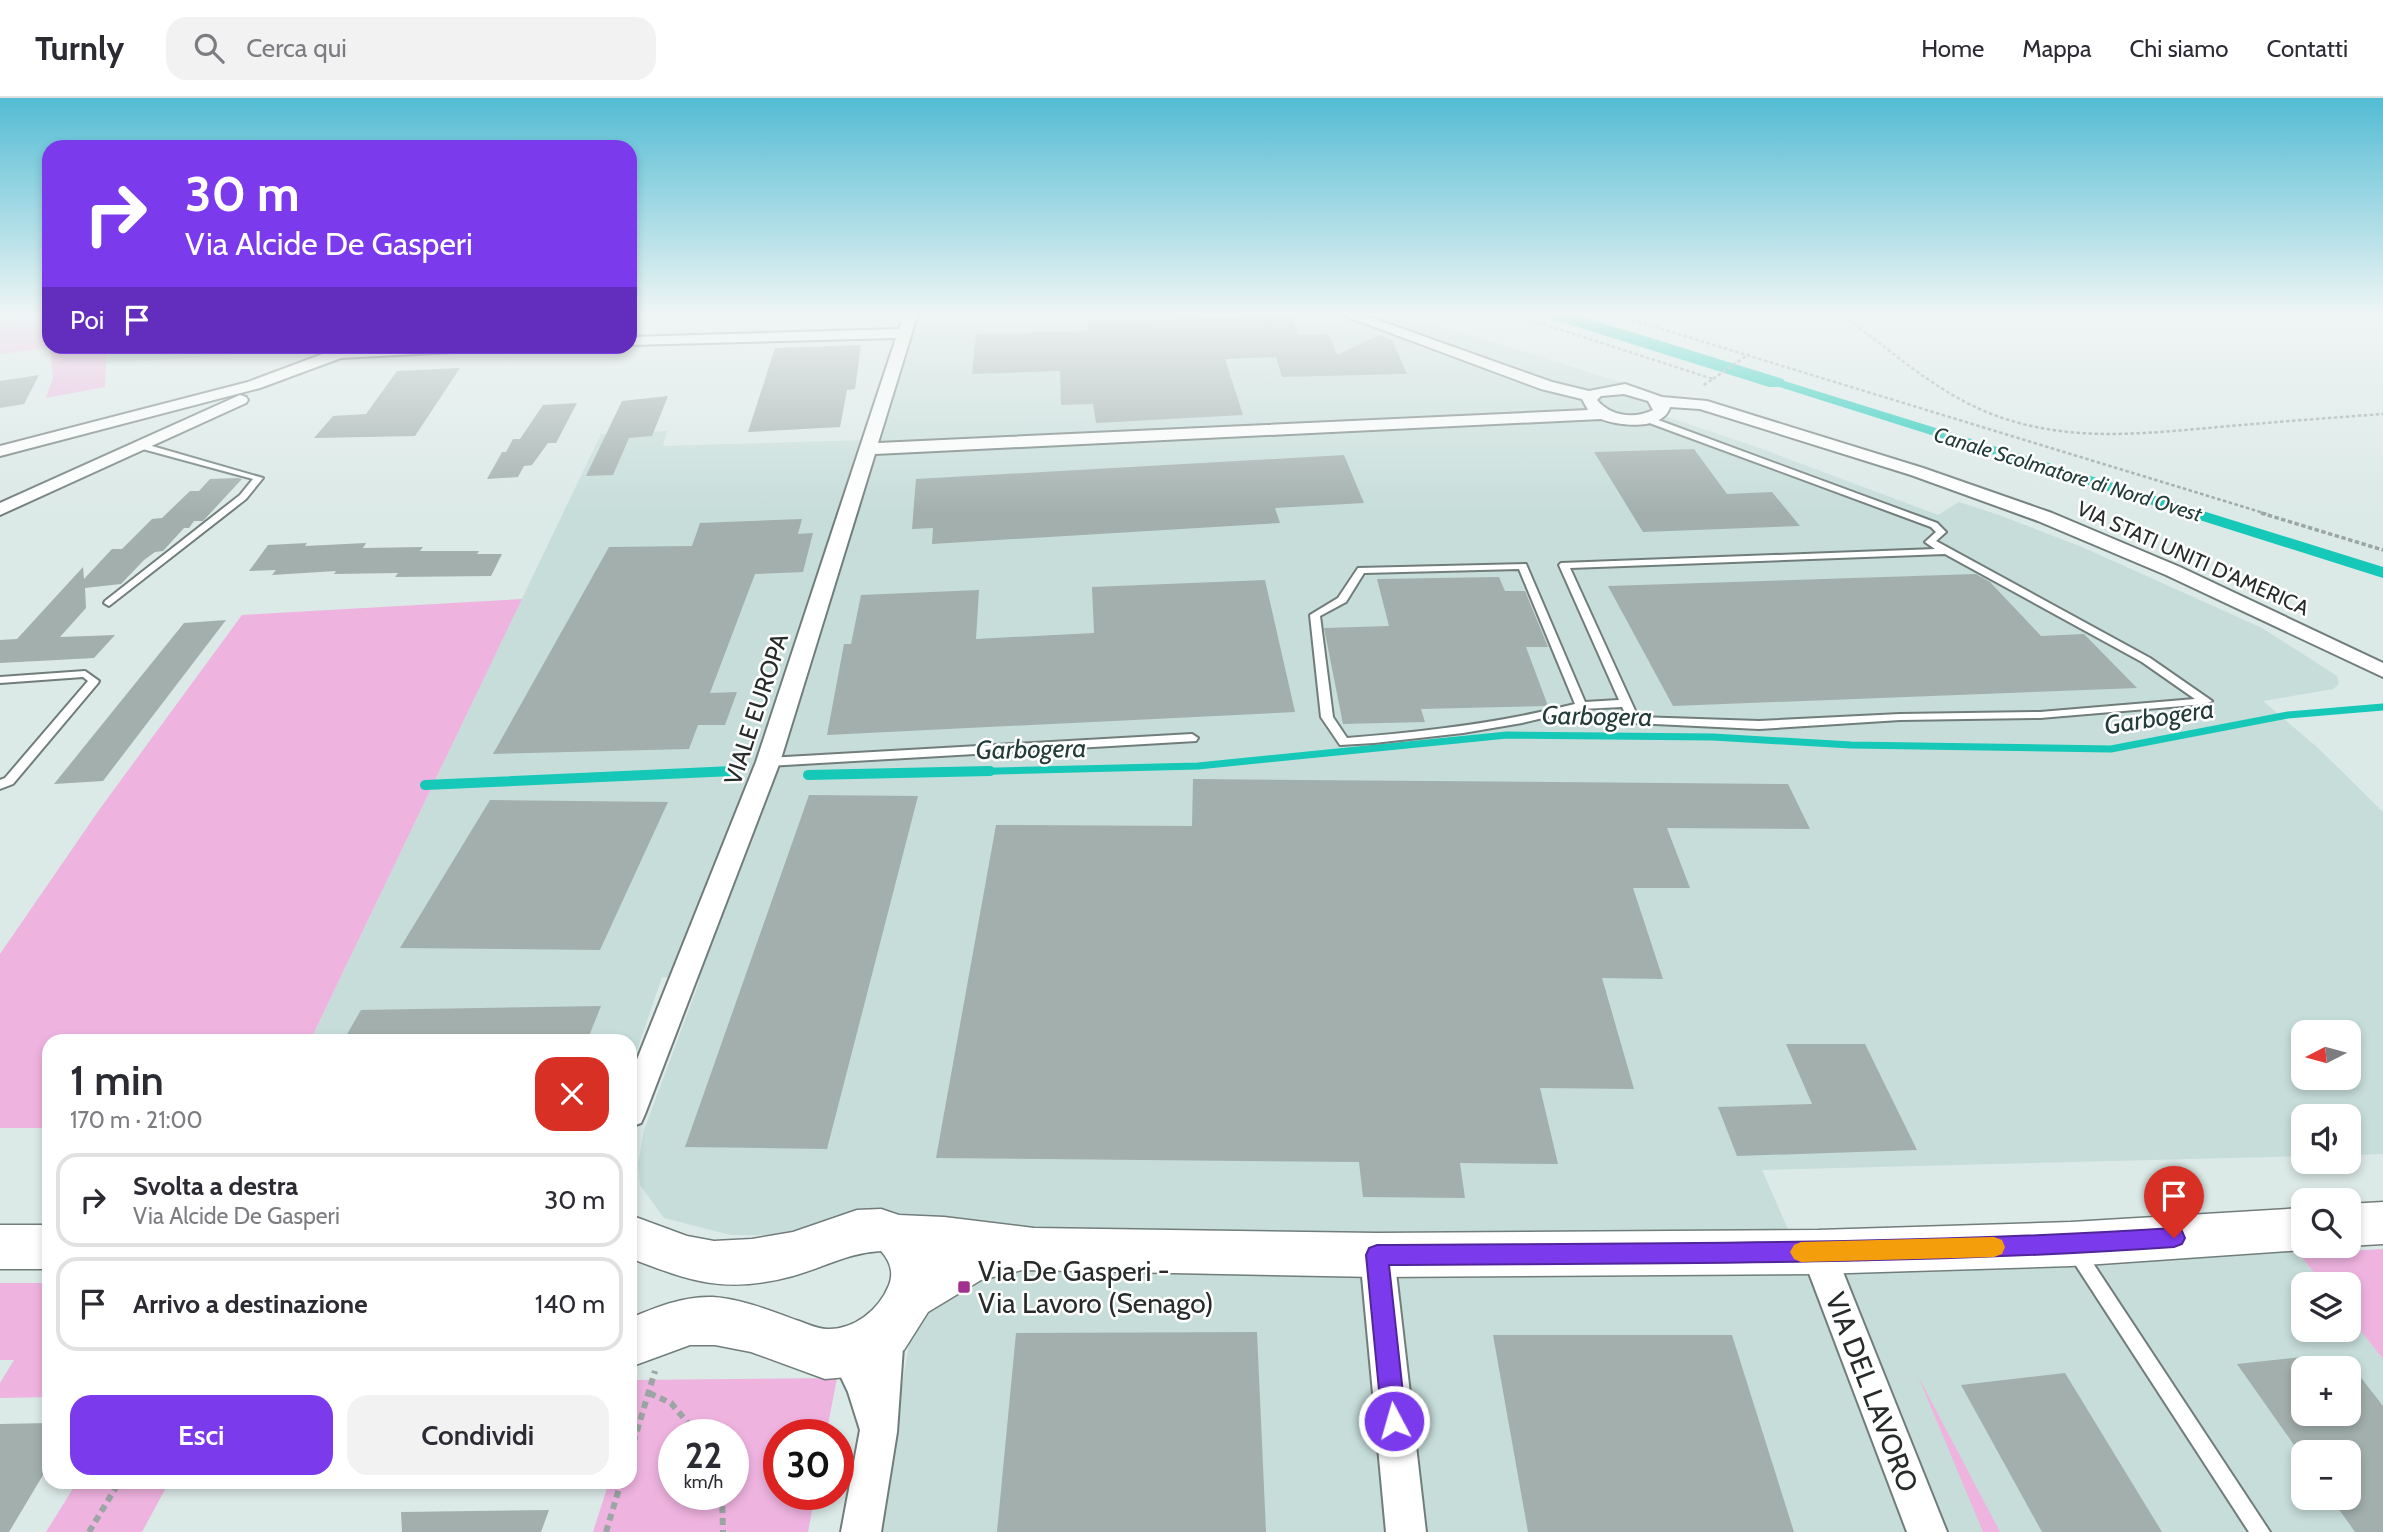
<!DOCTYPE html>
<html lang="it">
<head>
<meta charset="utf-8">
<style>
	:root { --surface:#fff; --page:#f2f2f3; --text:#2b2b33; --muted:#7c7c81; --line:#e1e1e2; --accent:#7c3aed }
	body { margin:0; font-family:Cabin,sans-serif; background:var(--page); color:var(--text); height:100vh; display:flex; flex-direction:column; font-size:26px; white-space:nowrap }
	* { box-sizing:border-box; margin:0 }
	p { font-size:23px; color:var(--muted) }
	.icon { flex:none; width:38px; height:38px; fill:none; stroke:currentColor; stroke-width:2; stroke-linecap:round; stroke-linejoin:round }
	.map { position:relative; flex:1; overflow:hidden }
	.details { position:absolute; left:42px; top:936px; width:595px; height:455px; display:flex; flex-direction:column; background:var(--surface); border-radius:21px; box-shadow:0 4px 10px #0003 }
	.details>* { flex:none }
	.top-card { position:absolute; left:42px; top:42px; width:595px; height:214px; border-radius:21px; box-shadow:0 4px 10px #0003; background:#7c3aed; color:#fff; overflow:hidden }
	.needle { width:46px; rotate:264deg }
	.fabs { position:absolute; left:2291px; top:922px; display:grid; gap:14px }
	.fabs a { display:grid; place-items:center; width:70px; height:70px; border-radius:14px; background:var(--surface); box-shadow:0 4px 10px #0003; font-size:35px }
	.speed { position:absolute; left:658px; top:1321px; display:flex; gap:14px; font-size:35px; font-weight:700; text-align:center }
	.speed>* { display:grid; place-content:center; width:91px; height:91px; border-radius:50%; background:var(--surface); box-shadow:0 4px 10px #0003; line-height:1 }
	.speed small { font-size:18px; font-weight:400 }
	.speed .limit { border:10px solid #d22; background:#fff; color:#111 }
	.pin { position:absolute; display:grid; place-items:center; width:60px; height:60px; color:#fff; margin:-72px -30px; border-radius:50% 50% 50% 0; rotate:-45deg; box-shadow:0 0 7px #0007 }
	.pin .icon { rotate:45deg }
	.me { position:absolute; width:77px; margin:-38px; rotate:354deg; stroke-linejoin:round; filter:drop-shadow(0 0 5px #0008) }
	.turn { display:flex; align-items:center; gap:24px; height:147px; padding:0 28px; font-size:32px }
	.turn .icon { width:91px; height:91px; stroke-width:2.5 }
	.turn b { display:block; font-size:49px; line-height:60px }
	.then { display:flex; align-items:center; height:66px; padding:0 28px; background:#0003; gap:14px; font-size:26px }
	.round { display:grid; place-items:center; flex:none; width:74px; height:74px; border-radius:21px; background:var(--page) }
	.overview { display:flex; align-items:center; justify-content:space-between; height:119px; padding:0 28px }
	h1 { font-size:42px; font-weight:600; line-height:52px }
	.action { display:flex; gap:14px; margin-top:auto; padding:14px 28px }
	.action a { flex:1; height:80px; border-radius:21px; background:var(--accent); color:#fff; font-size:28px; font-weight:600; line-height:80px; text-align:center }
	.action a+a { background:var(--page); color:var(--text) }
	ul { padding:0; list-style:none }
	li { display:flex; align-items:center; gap:21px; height:94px; margin:0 14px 10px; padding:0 14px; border:4px solid var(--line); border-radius:21px }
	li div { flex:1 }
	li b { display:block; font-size:26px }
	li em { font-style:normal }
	header { display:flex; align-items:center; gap:42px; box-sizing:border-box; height:98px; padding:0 35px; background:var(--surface); border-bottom:2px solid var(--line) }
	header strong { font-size:33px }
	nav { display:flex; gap:38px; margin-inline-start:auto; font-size:24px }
	.search { width:490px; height:63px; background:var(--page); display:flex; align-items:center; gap:18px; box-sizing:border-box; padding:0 24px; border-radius:21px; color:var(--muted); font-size:26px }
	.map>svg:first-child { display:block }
	.built { fill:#c6ddd9; fill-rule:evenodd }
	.green { fill:#efb3e0; fill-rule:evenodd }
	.water { fill:#15c8b7 }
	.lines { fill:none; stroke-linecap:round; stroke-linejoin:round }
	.stream-far1 { stroke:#15c8b7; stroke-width:7 }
	.stream { stroke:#15c8b7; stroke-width:10 }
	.canal { fill:#15c8b7; fill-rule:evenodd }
	.building { fill:#a2afad }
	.lane-casing { stroke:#717d7b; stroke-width:4 }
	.street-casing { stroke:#717d7b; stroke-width:4 }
	.secondary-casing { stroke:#717d7b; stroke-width:3 }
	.path-far2 { stroke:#9ba6a4; stroke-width:2.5; stroke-dasharray:3.5 2.5; stroke-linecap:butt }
	.path-far1 { stroke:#9ba6a4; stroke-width:3.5; stroke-dasharray:4.5 2.5; stroke-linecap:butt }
	.path { stroke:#9ba6a4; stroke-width:6; stroke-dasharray:7 5; stroke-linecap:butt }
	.lane { fill:#fff; fill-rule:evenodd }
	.street { fill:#fff; fill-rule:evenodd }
	.secondary { fill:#fff; fill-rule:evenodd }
	.route { fill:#7c3aed; stroke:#51269a; stroke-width:2 }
	.slow { fill:#f59e0b }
	.poi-dot { fill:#a1318f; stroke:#fff; stroke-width:2.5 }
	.labels { text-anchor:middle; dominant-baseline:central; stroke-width:5; stroke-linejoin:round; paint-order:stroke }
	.far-water-label { font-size:21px; font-style:italic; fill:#243d3a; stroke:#fff }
	.far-street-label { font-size:21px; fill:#272c2b; stroke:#fff }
	.street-label { font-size:24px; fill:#272c2b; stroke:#fff }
	.water-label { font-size:26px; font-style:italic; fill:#243d3a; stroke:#fff }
	.near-poi-label { font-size:28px; fill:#272c2b; stroke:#fff; text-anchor:start }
	.near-street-label { font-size:28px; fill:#272c2b; stroke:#fff }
</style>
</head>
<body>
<header>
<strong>Turnly</strong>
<div class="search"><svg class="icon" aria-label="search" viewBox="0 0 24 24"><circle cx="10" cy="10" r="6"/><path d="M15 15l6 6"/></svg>Cerca qui</div>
<nav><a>Home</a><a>Mappa</a><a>Chi siamo</a><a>Contatti</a></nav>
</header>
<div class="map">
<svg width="2383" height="1434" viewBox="0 0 2383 1434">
	<rect width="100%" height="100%" fill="#dbe9e7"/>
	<g class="built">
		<path d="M907,215H1400L1652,294L1657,311L1665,318L1754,348L1938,417L1959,404L1999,417L2082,449L2262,530L2337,578L2339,586L2333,591L2263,603L2318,650L2383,714V1056L2349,1057L2348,1018H2303V1058L1762,1072L1794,1145L731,1137L664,1120L640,1087L638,1066L644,1032L700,882L662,879L630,973V943H310L601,336L667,333L663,348L867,342ZM2303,934H2348V980H2303Z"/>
		<polygon points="107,249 262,249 255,255 106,266"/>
		<path d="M2288,1142L2323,1186H2303V1232H2348L2349,1218L2383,1261V1434H877L913,1223L973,1168ZM2303,1270H2348V1316H2303ZM2303,1354H2348V1400H2303Z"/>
	</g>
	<g class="green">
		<polygon points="0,215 49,215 49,248 107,249 105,289 46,300 53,280 50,250 0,256"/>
		<polygon points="522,501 310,943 49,943 49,1030 0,1030 0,856 99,712 242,517"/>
		<polygon points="2383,1151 2383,1261 2349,1218 2348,1186 2323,1186 2299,1156"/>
		<polygon points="0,1185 49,1185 49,1299 0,1300 0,1285 14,1262 0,1262"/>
		<polygon points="1918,1278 2000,1434 1983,1434"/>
		<path d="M837,1280L826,1337H779V1396L815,1397L808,1434H593L609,1384H630V1282ZM674,1337H733V1396H674Z"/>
		<polygon points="77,1384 169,1384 142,1434 46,1434"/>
	</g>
	<polygon class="water" points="1743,270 2383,469 2383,480 1735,275"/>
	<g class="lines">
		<g class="stream-far1">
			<polyline points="699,675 733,673"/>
			<polyline points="914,675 1198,668 1507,637 1713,639 1851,647 2111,651 2288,617 2383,609"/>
		</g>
		<g class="stream">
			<polyline points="808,677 990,673"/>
			<polyline points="425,687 733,673"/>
		</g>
		<polygon class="canal" points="1543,215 1570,215 1783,281 1786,285 1783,289 1769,289 1546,219"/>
	</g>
	<g class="building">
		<polygon points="1292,218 1298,237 1329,236 1337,257 1379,237 1392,242 1407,276 1282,279 1276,259 1225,261 1243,317 1096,325 1093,306 1061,307 1060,273 972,276 976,236 1088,233 1088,224"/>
		<polygon points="861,247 855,291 847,292 840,329 748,334 775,250"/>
		<polygon points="460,270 415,338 314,340 333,318 366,316 397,273"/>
		<polygon points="39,277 24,306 0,310 0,283"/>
		<polygon points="668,298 652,338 629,340 613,377 586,378 622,303"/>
		<polygon points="577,305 556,345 548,345 532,367 524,368 518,379 487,381 502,354 506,354 513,341 520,341 543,307"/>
		<polygon points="1694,351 1727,396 1772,394 1800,428 1643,434 1594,354"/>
		<polygon points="1344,357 1364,405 1275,410 1280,425 932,446 933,430 912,431 916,381"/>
		<polygon points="238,380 242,381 203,423 194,423 189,430 184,430 163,453 155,454 144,462 121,486 85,490 86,510 60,539 115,537 94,560 0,565 0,542 17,541 83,469 84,481 112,451 122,451 152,421 162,420 190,393 199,393 210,381"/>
		<polygon points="802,421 798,436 813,435 803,474 755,476 710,595 737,594 725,627 698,627 689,651 493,656 609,449 692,448 700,425"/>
		<polygon points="307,445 305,448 366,445 363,450 423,449 420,453 479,453 477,456 502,456 491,478 395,479 398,475 334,476 336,473 272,477 276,472 249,473 268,447"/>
		<polygon points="1976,476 1990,484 2041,538 2084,536 2137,590 1673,608 1608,488"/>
		<polygon points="1499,479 1505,493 1525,493 1548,549 1526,549 1548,608 1421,611 1425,624 1343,626 1324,530 1389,528 1377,481"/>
		<polygon points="1265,482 1295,614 827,637 844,546 851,546 861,497 979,492 976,541 1094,535 1092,489"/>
		<polygon points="226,522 103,683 54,686 184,525"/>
		<polygon points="1193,681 1788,686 1810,731 1667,730 1690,790 1633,790 1663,881 1602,880 1634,991 1540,990 1558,1066 1460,1065 1465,1100 1363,1099 1359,1064 936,1060 996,727 1192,728"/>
		<polygon points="809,697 918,698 827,1051 685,1049"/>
		<polygon points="490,702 668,704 600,852 400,850"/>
		<polygon points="601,908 587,943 343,943 361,912"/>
		<polygon points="1786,946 1865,946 1917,1052 1737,1058 1718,1009 1812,1006"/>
		<polygon points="1257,1234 1266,1434 997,1434 1016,1235"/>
		<polygon points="1493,1237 1732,1237 1794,1434 1528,1434"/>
		<polygon points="2303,1259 2303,1316 2348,1316 2348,1263 2383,1308 2383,1434 2355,1434 2331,1400 2348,1400 2348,1354 2299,1354 2237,1266"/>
		<polygon points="2065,1275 2162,1434 2042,1434 1961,1287"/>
		<polygon points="49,1325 49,1367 9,1434 0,1434 0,1326"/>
		<polygon points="549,1412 541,1434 402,1434 401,1414"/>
	</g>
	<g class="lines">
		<defs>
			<g id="lane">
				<path d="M1644,319H1650L1937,425L1946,434L1936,443L2150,560L2212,603L2206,606L2040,620L1900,622L1759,631L1634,625L1630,624L1622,609L1581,611L1522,625L1463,635L1374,645L1340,647L1321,619L1310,517L1338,500L1358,470L1526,466L1585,604L1619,602L1559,467L1561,465L1935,451L1925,444L1936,434L1931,429L1644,323ZM1945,456L2142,564L2195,601L2040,614L1900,616L1759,623L1638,619L1570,470ZM1519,471L1575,606C1500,625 1424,634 1347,640L1333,619L1320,518L1346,504L1364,475Z"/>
				<polygon points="139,346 145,346 263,380 246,401 109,508 104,505 105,503 240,397 253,381 139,350"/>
				<polygon points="85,573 99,583 98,585 13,686 0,691 0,682 5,680 88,583 83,579 0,585 0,579"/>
				<polygon points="1192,636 1198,640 1196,643 768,668 762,664 768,660"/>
				<polygon points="2077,1147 2083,1150 2270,1434 2249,1434 2071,1160 2069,1155 2071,1150"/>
			</g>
			<g id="street">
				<path d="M904,215H918L878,345L1588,312L1582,301L1541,291L1337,215H1358L1552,284L1589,293L1625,286L1662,299L1707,303L1923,370L2052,415L2180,469L2383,565V579L2166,477L2038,423L1911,377L1700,311L1670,309C1663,333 1619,328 1601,321L875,356L780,664L645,1016L641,1025L630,1029V979L756,664L896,240L630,247V239L899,231ZM1624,296L1648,303L1653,312C1635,321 1611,319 1597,302L1601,298Z"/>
				<polygon points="344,248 500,248 493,252 341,260 260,290 0,358 0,348 248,284"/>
				<polygon points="240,297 246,299 248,302 246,305 0,417 0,405"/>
				<polygon points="1818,1139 1830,1143 1835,1154 1947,1434 1907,1434 1801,1154 1806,1143"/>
				<polygon points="1377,1142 1389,1146 1394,1157 1426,1434 1386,1434 1360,1157 1365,1146"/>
				<polygon points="886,1218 898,1223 904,1235 897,1334 881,1434 841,1434 860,1332 848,1294 829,1254 834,1242 847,1237 860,1242 867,1256 868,1235 874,1223"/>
			</g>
			<g id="secondary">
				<polygon points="2383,1104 2383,1146 2348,1148 2348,1106"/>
				<path d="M2303,1110V1148H2314L2303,1152L2071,1168L1818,1176L1377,1179L1022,1172L981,1182L928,1214L904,1252L847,1279L825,1281L751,1254L715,1247H690L630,1269V1220C657,1209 683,1198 713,1199C741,1201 769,1212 796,1222C806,1225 817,1231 827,1231C854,1232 879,1212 889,1187C894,1175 890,1163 881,1153C847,1155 825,1169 793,1178C726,1196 692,1184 630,1160V1117L687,1138L714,1143L752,1141L793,1134L857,1112L881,1111L899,1117L944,1119L1034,1130L1377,1135L1818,1132L2071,1124Z"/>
				<rect x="0" y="1127" width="49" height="44"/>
			</g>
		</defs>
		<use href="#lane" class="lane-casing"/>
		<use href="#street" class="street-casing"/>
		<use href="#secondary" class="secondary-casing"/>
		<g class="path-far2">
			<polyline points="1509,215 1713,281 1702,288"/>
			<polyline points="1609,215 2267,416"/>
			<path d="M1840,215C1888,250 1934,293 1989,315C2064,345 2141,336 2219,329C2274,324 2328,320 2383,316"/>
			<polyline points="1713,281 1749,256"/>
		</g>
		<polyline class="path-far1" points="2261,415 2383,452"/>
		<g class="path">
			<polyline points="649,1295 671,1305 698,1337"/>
			<polyline points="630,1356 655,1273"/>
			<polyline points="722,1396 723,1434"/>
			<polyline points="89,1434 119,1384"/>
			<polyline points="606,1434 621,1384"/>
		</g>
		<use href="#lane" class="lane"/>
		<use href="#street" class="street"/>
		<use href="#secondary" class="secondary"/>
	</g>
	<linearGradient id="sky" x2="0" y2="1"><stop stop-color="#53bcd4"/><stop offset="0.52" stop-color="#eff5f4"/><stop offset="1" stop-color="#eff5f4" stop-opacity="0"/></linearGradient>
	<rect width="2383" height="416" fill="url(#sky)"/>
	<path class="route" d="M2174,1130L2182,1133L2185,1140L2182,1146L2174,1149C1913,1167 1651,1165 1389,1167L1406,1323L1403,1332L1394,1335L1386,1332L1382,1323L1366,1157L1369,1150L1377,1147C1643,1145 1909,1147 2174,1130Z"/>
	<polygon class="slow" points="1994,1139 2002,1142 2005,1149 2002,1156 1994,1159 1801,1164 1794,1161 1790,1154 1794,1147 1801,1144"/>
	<rect class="poi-dot" x="957" y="1182" width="14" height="14" rx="3.5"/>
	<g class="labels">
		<g class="far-water-label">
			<text transform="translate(2068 376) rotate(17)">Canale Scolmatore di Nord Ovest</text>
		</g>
		<g class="far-street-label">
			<text transform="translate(2193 460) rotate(24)">VIA STATI UNITI D'AMERICA</text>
		</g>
		<g class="street-label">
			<text transform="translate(756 611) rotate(-72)">VIALE EUROPA</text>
		</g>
		<g class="water-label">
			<text transform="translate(1597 618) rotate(1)">Garbogera</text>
			<text transform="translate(2159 619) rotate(-9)">Garbogera</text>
			<text transform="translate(1031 651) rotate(-1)">Garbogera</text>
		</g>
		<g class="near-poi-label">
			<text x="978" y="1173">Via De Gasperi -<tspan x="978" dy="32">Via Lavoro (Senago)</tspan></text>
		</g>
		<g class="near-street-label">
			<text transform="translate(1872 1294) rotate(69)">VIA DEL LAVORO</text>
		</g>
	</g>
</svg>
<div class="fabs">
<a><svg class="needle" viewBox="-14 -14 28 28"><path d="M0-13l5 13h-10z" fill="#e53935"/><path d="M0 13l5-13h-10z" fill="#7c7c81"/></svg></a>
<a><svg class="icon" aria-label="sound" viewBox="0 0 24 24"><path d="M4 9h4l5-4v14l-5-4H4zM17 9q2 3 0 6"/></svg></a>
<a><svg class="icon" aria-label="search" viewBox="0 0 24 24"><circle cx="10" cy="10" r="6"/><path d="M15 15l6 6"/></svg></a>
<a><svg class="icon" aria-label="layers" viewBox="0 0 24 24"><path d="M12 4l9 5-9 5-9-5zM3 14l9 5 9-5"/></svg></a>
<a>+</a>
<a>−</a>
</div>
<div class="speed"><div>22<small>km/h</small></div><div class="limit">30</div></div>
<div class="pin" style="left:2174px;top:1140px;background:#d93025"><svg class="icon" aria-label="arrive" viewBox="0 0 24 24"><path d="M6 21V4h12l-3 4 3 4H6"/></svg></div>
<svg class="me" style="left:1394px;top:1323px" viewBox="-20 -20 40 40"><circle r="17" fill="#7c3aed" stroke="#fff" stroke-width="3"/><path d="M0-11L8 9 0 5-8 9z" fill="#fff"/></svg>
<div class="top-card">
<div class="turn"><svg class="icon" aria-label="right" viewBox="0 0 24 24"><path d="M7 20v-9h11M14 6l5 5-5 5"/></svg><div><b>30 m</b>Via Alcide De Gasperi</div></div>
<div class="then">Poi<svg class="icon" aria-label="arrive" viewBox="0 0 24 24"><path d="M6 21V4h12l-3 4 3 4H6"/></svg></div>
</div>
<section class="details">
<div class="overview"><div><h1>1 min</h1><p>170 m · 21:00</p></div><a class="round" style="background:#d93025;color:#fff"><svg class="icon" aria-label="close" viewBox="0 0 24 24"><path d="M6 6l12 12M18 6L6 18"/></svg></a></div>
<ul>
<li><svg class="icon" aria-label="right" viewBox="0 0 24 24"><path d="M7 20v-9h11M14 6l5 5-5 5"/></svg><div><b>Svolta a destra</b><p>Via Alcide De Gasperi</p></div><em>30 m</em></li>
<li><svg class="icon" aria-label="arrive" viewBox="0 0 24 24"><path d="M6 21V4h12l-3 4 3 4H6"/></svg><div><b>Arrivo a destinazione</b></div><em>140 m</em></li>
</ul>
<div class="action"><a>Esci</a><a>Condividi</a></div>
</section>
</div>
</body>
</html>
